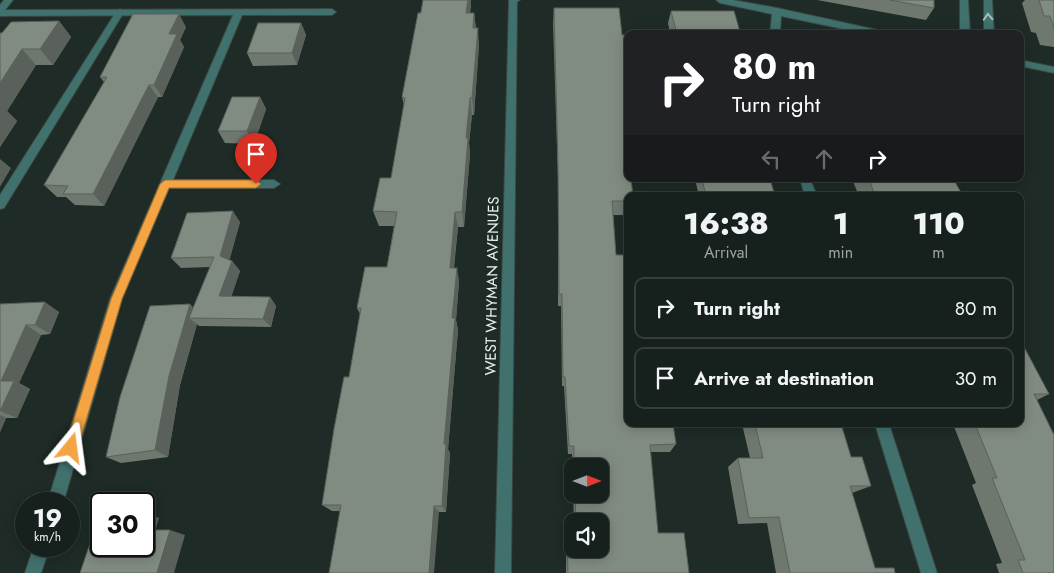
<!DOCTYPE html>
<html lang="en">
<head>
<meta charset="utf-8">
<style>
	:root { --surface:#16201c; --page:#232d29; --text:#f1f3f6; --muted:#9ea3a3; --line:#353e3b }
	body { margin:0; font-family:Jost,sans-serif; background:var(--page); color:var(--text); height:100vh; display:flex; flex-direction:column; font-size:19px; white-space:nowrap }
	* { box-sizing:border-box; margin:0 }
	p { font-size:16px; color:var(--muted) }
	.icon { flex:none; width:28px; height:28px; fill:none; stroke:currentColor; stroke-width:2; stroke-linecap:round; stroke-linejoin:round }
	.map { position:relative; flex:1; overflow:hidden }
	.details { position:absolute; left:624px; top:192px; width:400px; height:235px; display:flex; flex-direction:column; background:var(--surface); border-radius:10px; box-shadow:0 2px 12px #0003,0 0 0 1px var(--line) }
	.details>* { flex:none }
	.hud { position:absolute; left:624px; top:30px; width:400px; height:152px; border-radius:10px; box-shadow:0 2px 12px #0003,0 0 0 1px var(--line); background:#202124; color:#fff; overflow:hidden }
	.needle { width:32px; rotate:90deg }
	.buttons { position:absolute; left:564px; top:458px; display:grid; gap:10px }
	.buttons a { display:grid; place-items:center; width:45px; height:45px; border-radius:10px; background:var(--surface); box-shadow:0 2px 12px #0003,0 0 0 1px var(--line); font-size:25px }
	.speed { position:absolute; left:15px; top:492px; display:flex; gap:10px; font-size:25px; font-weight:700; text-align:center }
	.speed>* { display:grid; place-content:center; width:65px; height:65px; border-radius:50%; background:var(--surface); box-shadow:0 2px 12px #0003,0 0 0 1px var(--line); line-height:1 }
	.speed small { font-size:12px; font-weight:400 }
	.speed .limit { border:2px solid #111; border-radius:8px; background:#fff; color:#111 }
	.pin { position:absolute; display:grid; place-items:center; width:42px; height:42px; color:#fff; margin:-51px -21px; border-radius:50% 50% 50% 0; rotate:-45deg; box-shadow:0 0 5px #0007 }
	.pin .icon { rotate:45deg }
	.me { position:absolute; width:55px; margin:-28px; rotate:16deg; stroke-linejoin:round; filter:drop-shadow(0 0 4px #0008) }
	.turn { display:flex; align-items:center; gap:18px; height:105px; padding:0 25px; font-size:22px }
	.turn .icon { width:65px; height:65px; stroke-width:2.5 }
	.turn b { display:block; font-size:35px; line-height:42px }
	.lanes { display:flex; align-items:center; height:48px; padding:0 25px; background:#0003; justify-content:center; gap:25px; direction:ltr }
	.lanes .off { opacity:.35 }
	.eta { display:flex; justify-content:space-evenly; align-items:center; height:85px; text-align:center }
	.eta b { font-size:30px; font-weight:800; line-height:35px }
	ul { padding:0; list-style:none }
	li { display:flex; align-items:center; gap:15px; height:62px; margin:0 10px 8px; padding:0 15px; border:2px solid var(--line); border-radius:10px }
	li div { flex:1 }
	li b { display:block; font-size:19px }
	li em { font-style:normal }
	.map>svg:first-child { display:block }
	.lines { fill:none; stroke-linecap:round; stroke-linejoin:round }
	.lane-casing { stroke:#3a4742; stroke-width:2 }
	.street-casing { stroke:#3a4742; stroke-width:2 }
	.lane { fill:#41716d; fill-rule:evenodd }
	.street { fill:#41716d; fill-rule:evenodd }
	.wall { fill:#6e786f }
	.shaded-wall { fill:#5a615a }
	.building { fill:#808b81; stroke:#5a615a }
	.oneway { stroke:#a5beba }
	.route { fill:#f4a443; stroke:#9f6b2c }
	.labels { text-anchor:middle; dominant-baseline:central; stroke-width:4; stroke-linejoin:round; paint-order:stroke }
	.street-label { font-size:15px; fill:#e8f1ed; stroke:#1e2b26 }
</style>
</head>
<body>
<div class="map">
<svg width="1054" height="573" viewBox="0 0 1054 573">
	<rect width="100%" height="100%" fill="#1e2b26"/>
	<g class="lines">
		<defs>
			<polygon id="lane" points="120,9 124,12 4,208 0,209 0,195 116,12"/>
			<g id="street">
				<polygon points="4,0 13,0 5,10 332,9 336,12 332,15 242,15 173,180 274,180 280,184 274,188 169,188 122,299 63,504 47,504 110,299 233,15 0,16 0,5"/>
				<polygon points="509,0 520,0 517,2 511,573 495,573"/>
				<polygon points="716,0 733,0 777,8 882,31 886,34 867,34 781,16 780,34 770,34 772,14 720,3"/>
				<polygon points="960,0 968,0 970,34 960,34"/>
				<polygon points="984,0 992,0 994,34 984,34"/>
				<polygon points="1020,60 1054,67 1054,73 1020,66"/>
				<polygon points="800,179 810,179 817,196 805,196"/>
				<polygon points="875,424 889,424 937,573 921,573"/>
				<polygon points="34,546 50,546 41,573 25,573"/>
			</g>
		</defs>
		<use href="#lane" class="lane-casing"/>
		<use href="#street" class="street-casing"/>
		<use href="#lane" class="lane"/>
		<use href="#street" class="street"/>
	</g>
	<g class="wall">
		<polygon points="423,0 471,0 471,5 470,13 474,13 476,28 479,45 474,115 472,115 469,143 470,154 464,227 458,227 454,268 459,281 456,320 458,330 448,449 450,453 446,512 332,511 322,505 349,377 360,314 357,308 387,267 394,226 379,226 373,211 391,178 404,105 402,97"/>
		<polygon points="817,0 934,0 934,8 926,20"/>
		<polygon points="1025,0 1054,0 1054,47 1040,45 1036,33 1031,32 1022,3"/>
		<polygon points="554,8 622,35 628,215 613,215 628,424 676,444 670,452 650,452 658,533 689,573 566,573 566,536 567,532 572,549 600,521 574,521 573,494 600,494 600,466 572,466 572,475 572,454 568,454 564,386 562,386 561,306 558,306 558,179 553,23"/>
		<polygon points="671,11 740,32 740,34 670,34 668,23"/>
		<polygon points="59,21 71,37 53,65 36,65 7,111 17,121 0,147 0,33"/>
		<polygon points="301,23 306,35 297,65 253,66 247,53"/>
		<polygon points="186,27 180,40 184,47 162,97 158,97 104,206 75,205 66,197 57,197 44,185 104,82 100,77"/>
		<polygon points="260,97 266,109 254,144 225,143 218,131"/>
		<polygon points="695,179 770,179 775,196 699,196"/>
		<polygon points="852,179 952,179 963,196 859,196"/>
		<polygon points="240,222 229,260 232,261 240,271 231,297 270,297 276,306 271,327 199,326 197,324 180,385 168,457 121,463 106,457 190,304 193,308 210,267 181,268 171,258"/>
		<polygon points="0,304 59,312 50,334 41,335 19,383 30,389 17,418 6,418 0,432"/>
		<polygon points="1020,345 1049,394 1037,400 1054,573 999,573 996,564 1002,563 972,485 976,483 953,424 1020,424"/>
		<polygon points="742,424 841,424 851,457 871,486 852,493 875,568 895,573 776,573 767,523 738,524 728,467 738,458 750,458"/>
	</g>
	<g class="shaded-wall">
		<polygon points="468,0 471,0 471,5 468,30 466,13"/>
		<polygon points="474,13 476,30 473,28"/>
		<polygon points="179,14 186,27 180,40 184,47 162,97 154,85 169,34"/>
		<polygon points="59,21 71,37 53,65 40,49"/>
		<polygon points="301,23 306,35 297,65 292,53"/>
		<polygon points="478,28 479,45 474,115 472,98"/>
		<polygon points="22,49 36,65 7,111 17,121 0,147 0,83"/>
		<polygon points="149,85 158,97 104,206 93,194"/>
		<polygon points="260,97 266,109 254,144 247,131"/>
		<polygon points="470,98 472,115 469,143 470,154 464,227 462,212 466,138"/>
		<polygon points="0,159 11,168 0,187"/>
		<polygon points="233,211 240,222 228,266 220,256"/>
		<polygon points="455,212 458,227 452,281 450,268"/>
		<polygon points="232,261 240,271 228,306 219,296"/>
		<polygon points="457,268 459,281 456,320 458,330 448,449 450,453 446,512 442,506 444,444 452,318"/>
		<polygon points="270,297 276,306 271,327 263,319"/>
		<polygon points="45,302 59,312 50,334 35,325"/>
		<polygon points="190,304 199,314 189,318 197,324 180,385 168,457 155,450 169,376"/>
		<polygon points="26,325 41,335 19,383 30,389 17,418 0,411 1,381"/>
		<polygon points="0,415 6,418 0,432"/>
		<polygon points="434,506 439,512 434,573 429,573"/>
		<polygon points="144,513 159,518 154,535 144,532"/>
		<polygon points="170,530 185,535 174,573 157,573"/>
	</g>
	<g class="building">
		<polygon points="423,0 468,0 466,13 474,13 473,28 478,28 472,98 470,98 466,138 468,138 462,212 455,212 450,268 457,268 452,318 455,318 444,444 446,444 442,506 434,506 429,573 329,573 341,505 322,505 334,429 344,377 349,377 361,308 357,308 365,267 387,267 397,212 373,211 380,178 391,178 405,98 402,97 418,13 421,13"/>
		<polygon points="890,0 934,0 934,8"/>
		<polygon points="1039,0 1054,0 1054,29 1050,16 1044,16"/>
		<polygon points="554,8 619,8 622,35 628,35 628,179 631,179 633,196 628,196 628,201 612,201 616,255 628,255 628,424 673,424 676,444 650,445 658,533 684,533 689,573 568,573 567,532 572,532 572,549 600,549 600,521 576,521 575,494 600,494 600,466 574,466 574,446 569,446 565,377 563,377 562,294 559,294 558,165"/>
		<polygon points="671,11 734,11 740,32 733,32 734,34 677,34"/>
		<polygon points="133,14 179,14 169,34 177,34 154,85 149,85 93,194 63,194 68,186 44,185 107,77 100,77"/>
		<polygon points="59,21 40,49 22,49 0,83 0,33 2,33 11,22"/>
		<polygon points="258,23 301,23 292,53 247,53"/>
		<polygon points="232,97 260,97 247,131 218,131"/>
		<polygon points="702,179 770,179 775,196 706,196"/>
		<polygon points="869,179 952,179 953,182 955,182 963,196 875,196"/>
		<polygon points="233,211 220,256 232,261 219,296 270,297 263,319 189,318 214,257 171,258 187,213"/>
		<polygon points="45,302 35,325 26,325 1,381 14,381 0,411 0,304"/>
		<polygon points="190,304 169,376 155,450 106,457 120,397 150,306"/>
		<polygon points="1020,345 1023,345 1049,394 1034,394 1054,435 1054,573 1023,573 1018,560 1025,560 992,478 997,478 975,424 1020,424"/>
		<polygon points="755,424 841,424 851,457 862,457 871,486 850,486 875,568 894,568 895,573 790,573 779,517 749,518 738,458 763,458"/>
		<polygon points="100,514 101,514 101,546 144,546 144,530 170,530 157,573 80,573"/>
	</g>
	<defs><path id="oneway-chevron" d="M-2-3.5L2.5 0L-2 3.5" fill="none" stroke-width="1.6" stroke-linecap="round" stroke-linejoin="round" transform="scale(1.25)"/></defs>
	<use class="oneway" href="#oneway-chevron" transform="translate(988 17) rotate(-93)"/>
	<polygon class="route" points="165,180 256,180 261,184 256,188 169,188 122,299 78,448 76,453 71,455 67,453 65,448 111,299 160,184"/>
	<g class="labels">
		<g class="street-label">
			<text transform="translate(492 286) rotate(-89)">WEST WHYMAN AVENUES</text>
		</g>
	</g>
</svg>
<div class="buttons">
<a><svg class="needle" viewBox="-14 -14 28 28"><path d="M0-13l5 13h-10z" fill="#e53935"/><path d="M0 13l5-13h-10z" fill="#9ea3a3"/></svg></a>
<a><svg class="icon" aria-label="sound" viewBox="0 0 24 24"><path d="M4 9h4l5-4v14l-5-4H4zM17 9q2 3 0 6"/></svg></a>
</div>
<div class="speed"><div>19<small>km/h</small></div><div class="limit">30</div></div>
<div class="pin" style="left:256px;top:184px;background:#d93025"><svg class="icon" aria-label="arrive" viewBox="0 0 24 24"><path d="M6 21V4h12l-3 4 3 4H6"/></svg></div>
<svg class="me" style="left:71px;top:448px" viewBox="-20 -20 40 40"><path d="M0-17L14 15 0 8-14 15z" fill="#f4a443" stroke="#fff" stroke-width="4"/></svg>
<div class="hud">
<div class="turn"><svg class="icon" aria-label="right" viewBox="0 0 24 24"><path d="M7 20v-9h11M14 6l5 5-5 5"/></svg><div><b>80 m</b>Turn right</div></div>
<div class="lanes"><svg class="icon off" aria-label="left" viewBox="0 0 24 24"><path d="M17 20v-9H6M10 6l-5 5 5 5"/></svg><svg class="icon off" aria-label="ahead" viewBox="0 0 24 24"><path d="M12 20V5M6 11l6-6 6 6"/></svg><svg class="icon" aria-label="right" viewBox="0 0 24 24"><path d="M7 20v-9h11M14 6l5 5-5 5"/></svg></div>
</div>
<section class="details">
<div class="eta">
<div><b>16:38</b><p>Arrival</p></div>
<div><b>1</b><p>min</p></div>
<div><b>110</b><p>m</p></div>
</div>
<ul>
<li><svg class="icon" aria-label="right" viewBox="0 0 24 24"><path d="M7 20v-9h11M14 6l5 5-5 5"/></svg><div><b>Turn right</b></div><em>80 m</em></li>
<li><svg class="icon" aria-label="arrive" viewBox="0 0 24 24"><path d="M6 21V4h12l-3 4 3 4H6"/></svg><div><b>Arrive at destination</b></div><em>30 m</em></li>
</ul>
</section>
</div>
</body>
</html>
